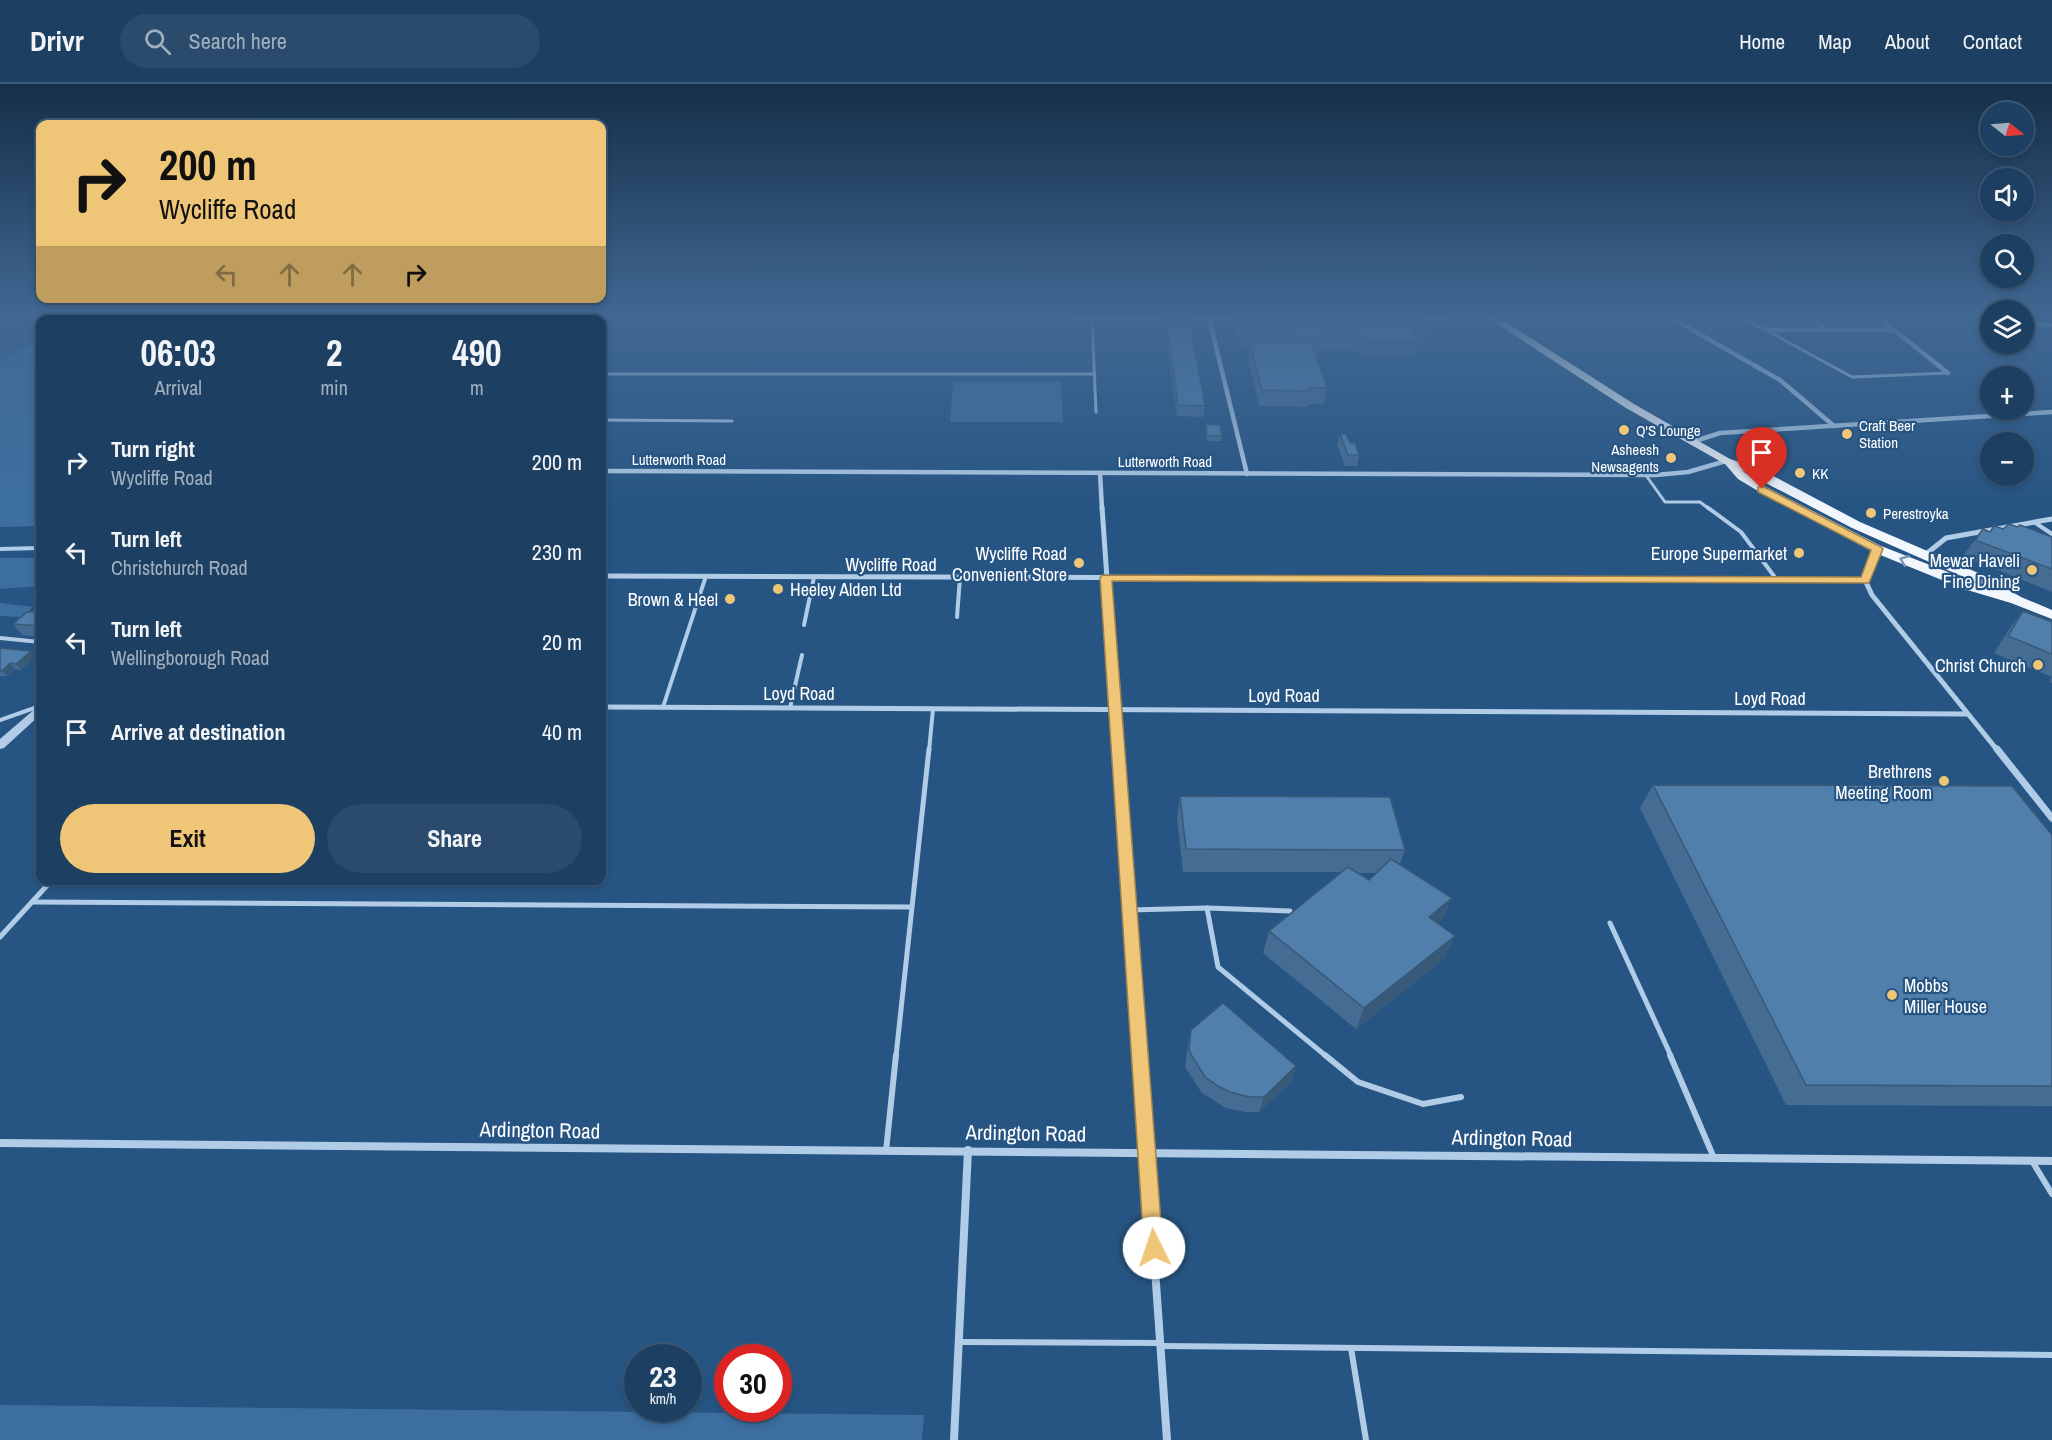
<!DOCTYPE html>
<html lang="en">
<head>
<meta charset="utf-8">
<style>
	:root { --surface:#1d4062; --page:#2a4b6b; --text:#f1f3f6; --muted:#a0afbe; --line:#3b5977; --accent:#efc577 }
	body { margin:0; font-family:"Archivo Narrow",sans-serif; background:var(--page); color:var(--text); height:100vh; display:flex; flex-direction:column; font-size:22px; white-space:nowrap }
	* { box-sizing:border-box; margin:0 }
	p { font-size:20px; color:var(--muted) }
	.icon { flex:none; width:33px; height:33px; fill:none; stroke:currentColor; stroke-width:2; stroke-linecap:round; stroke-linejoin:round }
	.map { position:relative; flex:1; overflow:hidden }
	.details { position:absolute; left:36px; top:231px; width:570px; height:570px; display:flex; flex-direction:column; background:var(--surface); border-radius:12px; box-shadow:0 3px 9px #0003,0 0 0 2px var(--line) }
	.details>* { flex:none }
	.top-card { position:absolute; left:36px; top:36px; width:570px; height:183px; border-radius:12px; box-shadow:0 3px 9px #0003,0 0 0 2px var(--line); background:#efc577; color:#111; overflow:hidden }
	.needle { width:39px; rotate:107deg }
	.buttons { position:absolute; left:1980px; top:18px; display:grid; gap:12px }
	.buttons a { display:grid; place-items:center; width:54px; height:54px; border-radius:50%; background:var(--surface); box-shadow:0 3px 9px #0003,0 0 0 2px var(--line); font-size:30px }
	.speed { position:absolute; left:624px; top:1260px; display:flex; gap:12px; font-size:30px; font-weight:700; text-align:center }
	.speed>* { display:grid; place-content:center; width:78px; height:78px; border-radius:50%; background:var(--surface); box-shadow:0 3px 9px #0003,0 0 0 2px var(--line); line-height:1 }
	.speed small { font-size:15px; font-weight:400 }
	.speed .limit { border:9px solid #d22; background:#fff; color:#111 }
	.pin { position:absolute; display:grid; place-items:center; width:51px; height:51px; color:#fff; margin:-62px -26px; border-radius:50% 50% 50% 0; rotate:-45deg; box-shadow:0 0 6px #0007 }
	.pin .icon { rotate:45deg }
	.me { position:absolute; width:66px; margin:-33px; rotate:356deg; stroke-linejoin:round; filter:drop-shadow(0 0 4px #0008) }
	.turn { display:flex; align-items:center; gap:21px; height:126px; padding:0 24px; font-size:27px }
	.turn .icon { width:78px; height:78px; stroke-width:2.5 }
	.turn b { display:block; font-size:42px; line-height:51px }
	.lanes { display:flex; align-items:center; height:57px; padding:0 24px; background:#0003; justify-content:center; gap:30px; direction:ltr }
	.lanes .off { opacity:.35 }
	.eta { display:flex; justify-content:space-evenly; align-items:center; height:102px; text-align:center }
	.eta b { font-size:36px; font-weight:800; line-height:42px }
	.primary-button { display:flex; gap:12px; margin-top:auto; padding:12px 24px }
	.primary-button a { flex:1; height:69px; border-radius:36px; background:var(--accent); color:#111; font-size:24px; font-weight:800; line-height:69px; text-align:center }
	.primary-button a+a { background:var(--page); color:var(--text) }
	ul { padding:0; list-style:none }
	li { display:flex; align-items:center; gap:18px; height:90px; padding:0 24px }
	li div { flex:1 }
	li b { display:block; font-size:22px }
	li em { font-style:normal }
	header { display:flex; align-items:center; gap:36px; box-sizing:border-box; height:84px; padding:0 30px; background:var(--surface); border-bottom:2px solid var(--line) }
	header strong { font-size:28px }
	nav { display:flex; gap:33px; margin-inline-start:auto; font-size:21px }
	.search { width:420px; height:54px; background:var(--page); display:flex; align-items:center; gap:15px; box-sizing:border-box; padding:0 21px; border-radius:33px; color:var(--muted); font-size:22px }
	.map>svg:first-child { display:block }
	.green { fill:#3c6fa0 }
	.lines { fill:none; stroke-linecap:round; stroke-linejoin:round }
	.service-far3 { stroke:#b1cce7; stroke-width:3 }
	.service-far2 { stroke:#b1cce7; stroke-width:4 }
	.service-far1 { stroke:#b1cce7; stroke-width:5 }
	.service { stroke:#b1cce7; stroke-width:6 }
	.minor-far3 { stroke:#b1cce7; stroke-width:4.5 }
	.minor-far2 { stroke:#b1cce7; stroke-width:5 }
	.minor-far1 { stroke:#b1cce7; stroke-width:7 }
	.minor { stroke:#b1cce7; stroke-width:8 }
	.tertiary { fill:#b1cce7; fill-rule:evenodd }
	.primary { fill:#f2f7fd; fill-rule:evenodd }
	.wall { fill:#456d93; fill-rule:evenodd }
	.shaded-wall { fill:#385978 }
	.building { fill:#507fab; stroke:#385978; stroke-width:1.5 }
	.oneway { stroke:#7896b4 }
	.route { fill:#efc577; stroke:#9b804d; stroke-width:1.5 }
	.poi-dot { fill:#efc577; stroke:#275583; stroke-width:2 }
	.labels { text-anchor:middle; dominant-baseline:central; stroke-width:4.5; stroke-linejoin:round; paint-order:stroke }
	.far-poi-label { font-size:15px; fill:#fff; stroke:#275583; text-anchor:start }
	.far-street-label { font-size:15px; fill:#fff; stroke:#275583 }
	.poi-label { font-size:18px; fill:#fff; stroke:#275583; text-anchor:end }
	.street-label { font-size:18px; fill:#fff; stroke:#275583 }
	.near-street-label { font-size:21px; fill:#fff; stroke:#275583 }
</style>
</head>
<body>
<header>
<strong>Drivr</strong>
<div class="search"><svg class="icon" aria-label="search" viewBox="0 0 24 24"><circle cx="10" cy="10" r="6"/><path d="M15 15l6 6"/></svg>Search here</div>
<nav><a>Home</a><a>Map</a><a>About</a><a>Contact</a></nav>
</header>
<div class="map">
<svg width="2052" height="1356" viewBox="0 0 2052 1356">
	<rect width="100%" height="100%" fill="#275583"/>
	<g class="green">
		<polygon points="40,255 40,442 0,443 0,277"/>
		<polygon points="953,298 1061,298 1063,338 950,338"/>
		<polygon points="0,474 40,474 40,502 0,505"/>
		<polygon points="0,519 33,523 22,533 0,532"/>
		<polygon points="0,1321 924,1331 922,1356 0,1356"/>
	</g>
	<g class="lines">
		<g class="service-far3">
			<polyline points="1739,232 1764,245"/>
			<polyline points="1808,232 1827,246"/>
			<polyline points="1952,233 1990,234"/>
			<polyline points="1092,234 1096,328"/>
			<polyline points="333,236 334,232"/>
			<polyline points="1773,246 1764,245 1852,293 1948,289"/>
			<polyline points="602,290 1094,290"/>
			<polyline points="602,336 732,337"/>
			<polyline points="1645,390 1665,418 1700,418 1709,425"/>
		</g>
		<g class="service-far2">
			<polyline points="1707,423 1741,448 1777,496"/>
			<polyline points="2034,438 2052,450"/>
			<polyline points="0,465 40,464"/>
			<polyline points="957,533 960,493"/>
			<polyline points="804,541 814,493"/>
			<polyline points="0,554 40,558"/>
			<polyline points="663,623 706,492"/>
			<polyline points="790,624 802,571"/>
			<polyline points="0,636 40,622"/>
			<polyline points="929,667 933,625"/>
		</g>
		<g class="service-far1">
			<polyline points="32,818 910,823"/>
			<polyline points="1207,824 1218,883 1326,972"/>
			<polyline points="1130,826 1207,824 1290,827"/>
			<polyline points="1610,839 1671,972"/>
			<polyline points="0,853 52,796"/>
			<polyline points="896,972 929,665"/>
		</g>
		<g class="service">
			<polyline points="1325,971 1358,998 1423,1020 1461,1013"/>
			<polyline points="1670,971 1714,1074"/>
			<polyline points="886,1067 896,971"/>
			<polyline points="2032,1077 2052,1110"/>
			<polyline points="959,1258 1160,1259"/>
			<polyline points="1161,1262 2052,1271"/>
			<polyline points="1351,1264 1366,1356"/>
		</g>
		<g class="minor-far3">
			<polyline points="428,232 1243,234"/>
			<polyline points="1668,232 1780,296 1834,342"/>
			<polyline points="1209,234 1247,390"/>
			<polyline points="1415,235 1481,232"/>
			<polyline points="2024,240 2052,241"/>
			<polyline points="1773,246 1894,246 1877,232"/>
			<polyline points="1894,246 1948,289"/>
			<polyline points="1692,358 1720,349 2052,328"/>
			<polyline points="602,387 1656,391 1688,388 1726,377"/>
			<polyline points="1100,389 1102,425"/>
		</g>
		<g class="minor-far2">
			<polyline points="1102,423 1119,667"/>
			<polyline points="1877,465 1865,496 1872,511 1998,667"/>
			<polyline points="1926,470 1946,454 2052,435"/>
			<polyline points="602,492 1865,496"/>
			<polyline points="602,623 1967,630"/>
		</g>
		<g class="minor-far1">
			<polyline points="1119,665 1140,972"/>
			<polyline points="1997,665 2052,734"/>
		</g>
		<g class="minor">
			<polyline points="1140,971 1167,1356"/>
			<polyline points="0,1059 2052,1077"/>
			<polyline points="954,1356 968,1066"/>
		</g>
		<g class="tertiary">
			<polygon points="425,232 431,232 429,236 422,236"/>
			<polygon points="40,623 40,631 4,664 0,665 0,655 36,624"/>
		</g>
		<path class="primary" d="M1485,232H1496L1634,320L1730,375L1760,385L1860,438L1983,491L2021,513L2052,526V535L2011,519L1964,505L1873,468L1758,407L1738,395L1725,380L1626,324ZM1741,386L1852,444L1984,502L1881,462L1766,403Z"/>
	</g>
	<g class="wall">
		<polygon points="191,232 255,232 257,236 193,236"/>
		<polygon points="1237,232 1421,232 1428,245 1424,260 1418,260 1415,272 1360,272 1358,267 1349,265 1320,265 1319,270 1316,270 1327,304 1324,320 1308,320 1307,323 1259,322 1248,274 1250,262 1241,262 1236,244"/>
		<polygon points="1166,234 1205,322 1203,333 1177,332 1165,244"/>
		<polygon points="1206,340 1222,352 1221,357 1207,357 1205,346"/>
		<polygon points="1340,350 1350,359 1359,371 1357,382 1345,382 1337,361"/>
		<polygon points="2017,443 2052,453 2052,508 1963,472 1983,445 1990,448"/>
		<polygon points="40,522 40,553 22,551 13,540 33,528"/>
		<polygon points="2023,527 2052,538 2052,599 2049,598 2052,593 1994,569 2010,544"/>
		<polygon points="0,564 35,573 21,586 15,585 7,592 0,592"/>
		<polygon points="1653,701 2052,751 2052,1022 1786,1021 1640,724"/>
		<path d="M1180,712L1405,766L1400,780L1452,814L1442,836L1438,839L1445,874L1356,945L1263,869L1269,847L1341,788H1183L1177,735ZM1357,789H1377L1369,796Z"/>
		<polygon points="1191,946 1296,982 1291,998 1259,1028 1245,1028 1226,1024 1202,1009 1185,983 1188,961"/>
	</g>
	<g class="shaded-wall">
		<polygon points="220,232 255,232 257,236 222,236"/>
		<polygon points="31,567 35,573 21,586 16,580"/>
		<polygon points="10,579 15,585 7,592 2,587"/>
		<polygon points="1452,814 1442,836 1420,854 1429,833"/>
		<polygon points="1455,852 1445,874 1356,945 1364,924"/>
		<polygon points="1296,982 1291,998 1259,1028 1264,1013"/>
	</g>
	<g class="building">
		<polygon points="1239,232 1421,232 1428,245 1412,245 1419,257 1363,257 1361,251 1352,249 1320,249 1322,254 1299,254 1297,250 1253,250 1252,246 1243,246"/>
		<polygon points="1166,234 1189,234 1205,322 1178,321"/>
		<polygon points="1250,259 1312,259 1327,304 1309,304 1310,307 1262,306"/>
		<polygon points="1206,340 1220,341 1222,352 1207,352"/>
		<polygon points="1340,350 1346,350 1350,359 1355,359 1359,371 1348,371"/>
		<polygon points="2009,440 2017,443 2020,441 2052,453 2052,485 1975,456 1983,445 1990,448 1994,442 2003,445"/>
		<polygon points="40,522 40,542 13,540 27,528 33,528"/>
		<polygon points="2023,527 2052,538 2052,570 2008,552"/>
		<polygon points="0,564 31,567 16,580 10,579 2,587 0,586"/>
		<polygon points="1653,701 2012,702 2052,751 2052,1002 1806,1001"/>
		<polygon points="1180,712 1390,713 1405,766 1186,765"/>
		<polygon points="1391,775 1452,814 1429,833 1455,852 1364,924 1269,847 1348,783 1369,796"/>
		<polygon points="1223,919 1296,982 1264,1013 1249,1013 1230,1008 1218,1002 1205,993 1189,967 1191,946"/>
	</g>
	<defs><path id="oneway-chevron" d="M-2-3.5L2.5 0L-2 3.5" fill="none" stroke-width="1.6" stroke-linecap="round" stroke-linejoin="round" transform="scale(1.5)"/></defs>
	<use class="oneway" href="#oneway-chevron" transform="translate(1904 476) rotate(-158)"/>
	<linearGradient id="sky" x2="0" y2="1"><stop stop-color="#152f48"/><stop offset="0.55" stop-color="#416893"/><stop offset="1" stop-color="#416893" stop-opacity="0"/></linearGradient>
	<rect width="2052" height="422" fill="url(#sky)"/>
	<polygon class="route" points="1762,402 1881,463 1883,465 1869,499 1112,497 1163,1164 1160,1171 1154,1174 1147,1171 1144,1164 1100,494 1102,491 1861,493 1871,466 1758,408 1758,403"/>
	<g class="poi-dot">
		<circle cx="1624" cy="346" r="6"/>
		<circle cx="1847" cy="350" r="6"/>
		<circle cx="1671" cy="374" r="6"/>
		<circle cx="1800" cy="389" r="6"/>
		<circle cx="1871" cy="429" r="6"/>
		<circle cx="1799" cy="469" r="6"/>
		<circle cx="1079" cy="479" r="6"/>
		<circle cx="2032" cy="486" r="6"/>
		<circle cx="778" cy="505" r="6"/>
		<circle cx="730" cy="515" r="6"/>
		<circle cx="2038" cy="581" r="6"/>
		<circle cx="1944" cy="697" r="6"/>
		<circle cx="1892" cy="911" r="6"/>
	</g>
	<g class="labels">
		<g class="far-poi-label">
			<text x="1859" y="341">Craft Beer<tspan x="1859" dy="17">Station</tspan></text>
			<text x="1636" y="346">Q'S Lounge</text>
			<text x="1659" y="365" text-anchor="end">Asheesh<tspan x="1659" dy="17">Newsagents</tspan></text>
			<text x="1812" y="389">KK</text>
			<text x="1883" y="429">Perestroyka</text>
		</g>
		<g class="far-street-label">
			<text x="679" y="375">Lutterworth Road</text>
			<text x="1165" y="377">Lutterworth Road</text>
		</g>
		<g class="poi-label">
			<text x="1067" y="469">Wycliffe Road<tspan x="1067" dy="21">Convenient Store</tspan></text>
			<text x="1787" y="469">Europe Supermarket</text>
			<text x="2020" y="476">Mewar Haveli<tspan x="2020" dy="21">Fine Dining</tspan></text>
			<text x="790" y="505" text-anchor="start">Heeley Alden Ltd</text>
			<text x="718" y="515">Brown &amp; Heel</text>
			<text x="2026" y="581">Christ Church</text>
			<text x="1932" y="687">Brethrens<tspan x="1932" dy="21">Meeting Room</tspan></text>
			<text x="1904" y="901" text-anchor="start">Mobbs<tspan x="1904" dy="21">Miller House</tspan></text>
		</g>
		<g class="street-label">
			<text x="891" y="480">Wycliffe Road</text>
			<text x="799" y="609">Loyd Road</text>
			<text x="1284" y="611">Loyd Road</text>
			<text x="1770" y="614">Loyd Road</text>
		</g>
		<g class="near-street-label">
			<text transform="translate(540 1046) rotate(1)">Ardington Road</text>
			<text transform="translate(1026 1049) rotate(1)">Ardington Road</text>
			<text transform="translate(1512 1054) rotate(1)">Ardington Road</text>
		</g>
	</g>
</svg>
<div class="buttons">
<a><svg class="needle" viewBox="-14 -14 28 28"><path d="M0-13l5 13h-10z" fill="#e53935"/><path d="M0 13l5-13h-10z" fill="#a0afbe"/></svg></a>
<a><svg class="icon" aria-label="sound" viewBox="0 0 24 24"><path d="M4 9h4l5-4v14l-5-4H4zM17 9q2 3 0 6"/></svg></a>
<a><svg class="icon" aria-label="search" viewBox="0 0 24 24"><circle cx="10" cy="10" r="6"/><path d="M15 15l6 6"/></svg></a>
<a><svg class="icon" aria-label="layers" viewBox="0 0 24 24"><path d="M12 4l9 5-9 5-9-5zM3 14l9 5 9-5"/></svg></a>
<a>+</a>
<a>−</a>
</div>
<div class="speed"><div>23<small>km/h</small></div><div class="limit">30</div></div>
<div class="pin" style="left:1762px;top:405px;background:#d93025"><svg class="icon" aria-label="arrive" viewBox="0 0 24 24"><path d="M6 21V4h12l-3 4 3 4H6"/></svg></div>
<svg class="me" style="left:1154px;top:1164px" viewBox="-20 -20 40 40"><circle r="19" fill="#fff"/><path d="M0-13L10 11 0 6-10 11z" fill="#efc577"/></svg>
<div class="top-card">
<div class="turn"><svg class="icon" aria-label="right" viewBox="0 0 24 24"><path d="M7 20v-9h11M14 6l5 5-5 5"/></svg><div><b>200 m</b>Wycliffe Road</div></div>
<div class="lanes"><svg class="icon off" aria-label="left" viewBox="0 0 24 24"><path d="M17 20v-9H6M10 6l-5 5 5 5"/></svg><svg class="icon off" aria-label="ahead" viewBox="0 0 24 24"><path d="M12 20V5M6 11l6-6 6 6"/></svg><svg class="icon off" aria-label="ahead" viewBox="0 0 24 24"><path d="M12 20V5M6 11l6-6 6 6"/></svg><svg class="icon" aria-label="right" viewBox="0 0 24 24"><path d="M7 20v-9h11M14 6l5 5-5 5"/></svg></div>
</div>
<section class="details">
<div class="eta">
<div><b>06:03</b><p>Arrival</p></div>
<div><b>2</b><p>min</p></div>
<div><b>490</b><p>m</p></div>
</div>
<ul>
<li><svg class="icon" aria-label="right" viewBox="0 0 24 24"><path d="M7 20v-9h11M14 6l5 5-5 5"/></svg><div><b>Turn right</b><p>Wycliffe Road</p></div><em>200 m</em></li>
<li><svg class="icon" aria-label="left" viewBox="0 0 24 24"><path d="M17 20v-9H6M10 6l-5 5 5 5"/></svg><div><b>Turn left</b><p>Christchurch Road</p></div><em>230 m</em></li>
<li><svg class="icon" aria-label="left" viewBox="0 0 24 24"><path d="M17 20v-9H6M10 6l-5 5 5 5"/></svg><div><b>Turn left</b><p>Wellingborough Road</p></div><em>20 m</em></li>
<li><svg class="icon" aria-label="arrive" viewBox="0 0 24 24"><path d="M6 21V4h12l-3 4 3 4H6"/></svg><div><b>Arrive at destination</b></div><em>40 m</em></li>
</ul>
<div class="primary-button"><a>Exit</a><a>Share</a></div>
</section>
</div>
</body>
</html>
